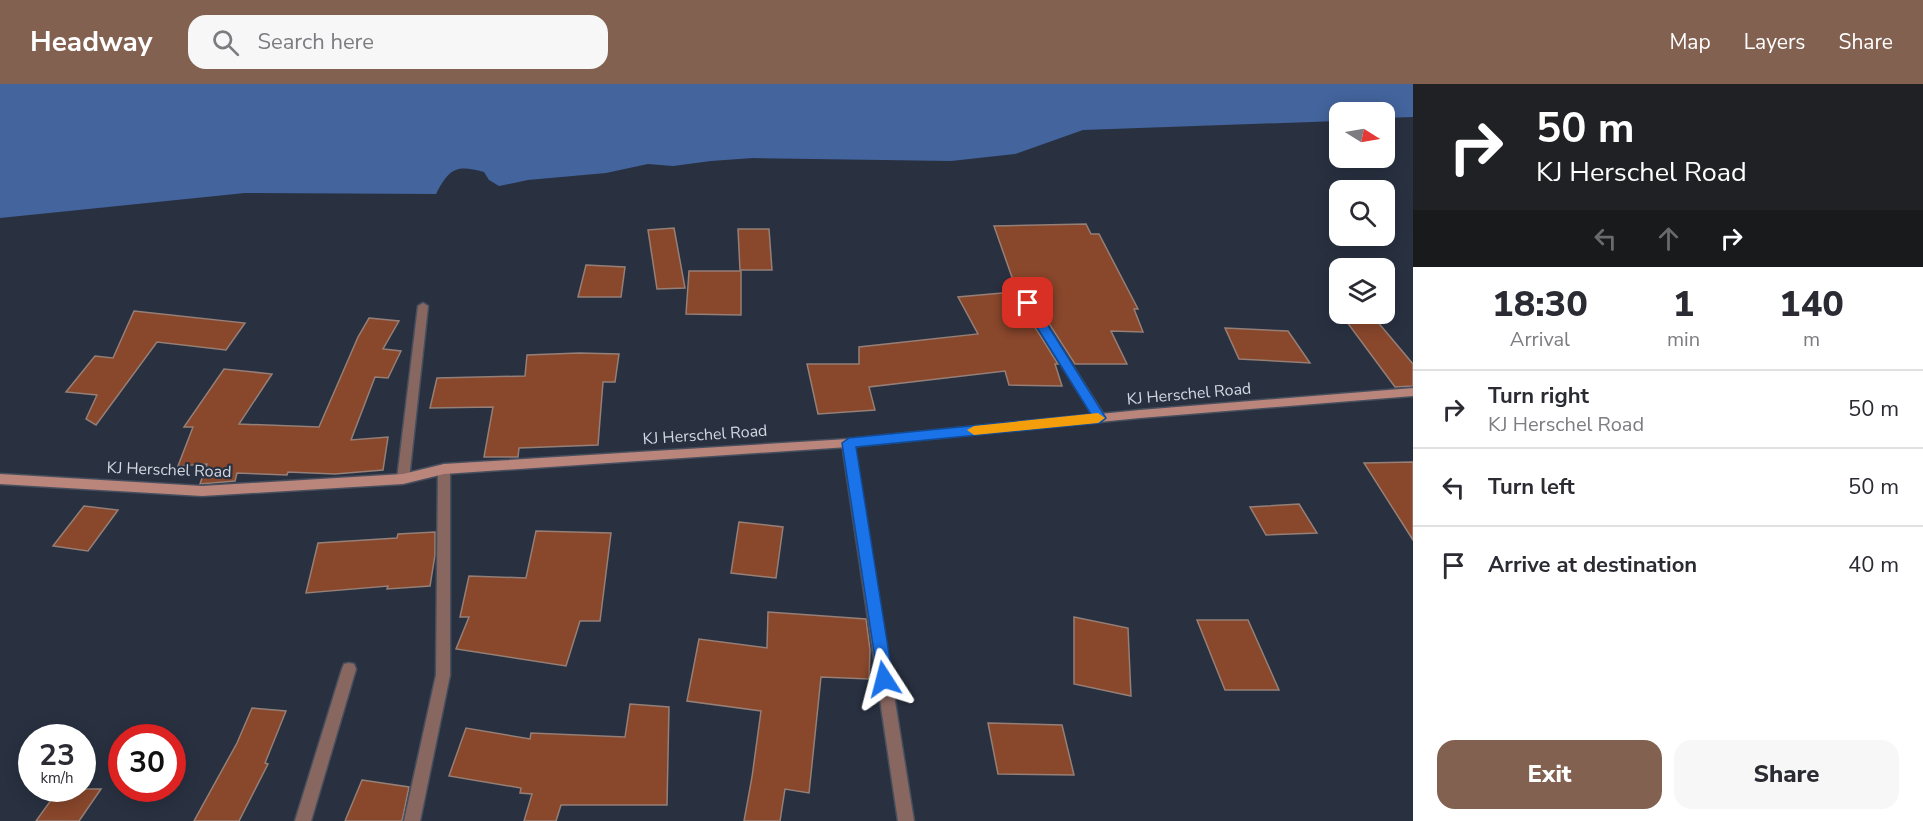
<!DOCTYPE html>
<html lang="en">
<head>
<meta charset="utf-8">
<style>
	:root { --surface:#fff; --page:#f7f7f7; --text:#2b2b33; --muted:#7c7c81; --line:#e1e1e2; --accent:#836151 }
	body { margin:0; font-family:"Nunito Sans",sans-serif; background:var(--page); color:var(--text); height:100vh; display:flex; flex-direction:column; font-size:22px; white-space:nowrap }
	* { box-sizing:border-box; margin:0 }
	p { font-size:20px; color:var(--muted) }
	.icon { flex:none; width:33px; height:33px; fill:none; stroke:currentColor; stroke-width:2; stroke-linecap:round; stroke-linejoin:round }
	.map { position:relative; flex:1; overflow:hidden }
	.details { display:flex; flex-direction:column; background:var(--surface); width:510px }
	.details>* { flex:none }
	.top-card { background:#202124; color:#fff; overflow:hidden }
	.needle { width:39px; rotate:101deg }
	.tools { position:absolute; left:1329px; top:18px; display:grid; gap:12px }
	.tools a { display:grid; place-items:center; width:66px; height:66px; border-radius:12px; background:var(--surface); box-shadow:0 3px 15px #0003; font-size:30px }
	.speed { position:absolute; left:18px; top:640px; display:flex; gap:12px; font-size:30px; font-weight:700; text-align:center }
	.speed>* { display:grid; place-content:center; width:78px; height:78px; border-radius:50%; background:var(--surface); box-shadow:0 3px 15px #0003; line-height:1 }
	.speed small { font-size:15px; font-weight:400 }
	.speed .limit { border:9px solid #d22; background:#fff; color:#111 }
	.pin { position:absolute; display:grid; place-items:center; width:51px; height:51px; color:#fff; margin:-26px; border-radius:12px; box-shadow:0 3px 9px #0006 }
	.me { position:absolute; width:66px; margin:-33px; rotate:351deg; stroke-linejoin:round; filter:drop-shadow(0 0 4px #0008) }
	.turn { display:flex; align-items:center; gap:21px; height:126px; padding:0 24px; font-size:27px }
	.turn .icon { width:78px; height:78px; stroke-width:2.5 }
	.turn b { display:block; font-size:42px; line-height:51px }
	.lanes { display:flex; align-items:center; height:57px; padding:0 24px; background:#0003; justify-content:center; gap:30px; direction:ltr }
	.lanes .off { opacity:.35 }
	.eta { display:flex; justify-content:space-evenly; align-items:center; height:102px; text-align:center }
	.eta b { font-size:36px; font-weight:800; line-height:42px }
	.action { display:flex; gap:12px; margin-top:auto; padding:12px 24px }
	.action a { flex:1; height:69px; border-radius:18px; background:var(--accent); color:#fff; font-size:24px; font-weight:800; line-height:69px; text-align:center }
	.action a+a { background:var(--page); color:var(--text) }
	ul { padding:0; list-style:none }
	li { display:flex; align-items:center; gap:18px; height:78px; padding:0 24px; border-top:2px solid var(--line) }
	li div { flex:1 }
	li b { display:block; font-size:22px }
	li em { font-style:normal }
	header { display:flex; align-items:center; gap:36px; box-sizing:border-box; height:84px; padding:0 30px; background:var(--accent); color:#fff }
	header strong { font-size:28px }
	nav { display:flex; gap:33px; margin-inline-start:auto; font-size:21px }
	.search { width:420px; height:54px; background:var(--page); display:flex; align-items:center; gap:15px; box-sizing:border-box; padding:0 21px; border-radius:18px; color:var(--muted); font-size:22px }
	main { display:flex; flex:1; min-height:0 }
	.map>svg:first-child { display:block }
	.water { fill:#43649d }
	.building { fill:#89472c; stroke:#957f76; stroke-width:1.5 }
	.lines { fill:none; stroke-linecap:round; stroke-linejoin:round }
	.street-casing { stroke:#474f5e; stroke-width:3 }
	.secondary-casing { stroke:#474f5e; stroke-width:3 }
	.street { fill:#896761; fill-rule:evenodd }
	.secondary { fill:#ba857b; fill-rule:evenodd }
	.route { fill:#1a73e8; stroke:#114b97; stroke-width:1.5 }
	.slow { fill:#f59e0b }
	.labels { text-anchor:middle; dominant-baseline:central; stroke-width:4.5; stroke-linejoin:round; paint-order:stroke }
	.street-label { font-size:16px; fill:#d2d7e1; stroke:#293141 }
</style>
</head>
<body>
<header>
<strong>Headway</strong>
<div class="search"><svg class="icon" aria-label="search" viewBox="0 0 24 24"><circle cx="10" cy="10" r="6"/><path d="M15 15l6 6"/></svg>Search here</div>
<nav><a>Map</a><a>Layers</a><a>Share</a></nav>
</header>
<main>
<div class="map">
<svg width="1413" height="737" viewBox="0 0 1413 737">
	<rect width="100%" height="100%" fill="#293141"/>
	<path class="water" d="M0,0H1413V33L1385,34L1384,28H1340L1339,37L1083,46L1015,70L951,77L753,74L711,77L673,82L648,80L606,89L528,96L499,102L489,96L484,88C456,80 449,85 436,110L245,109L0,134Z"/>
	<g class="building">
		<polygon points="1086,140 1091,150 1099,150 1138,225 1134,225 1143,248 1111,247 1127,280 1075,280 1023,199 1017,195 1013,196 994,142"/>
		<polygon points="674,144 685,204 657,205 648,146"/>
		<polygon points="738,145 769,145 772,186 740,186"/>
		<polygon points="586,181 625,183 621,213 578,213"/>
		<polygon points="689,187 741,187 741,231 686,230"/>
		<polygon points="1013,208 1058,280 1055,280 1062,302 1009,301 1005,287 869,303 875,326 818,330 807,280 859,280 859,263 978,250 958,213"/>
		<polygon points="134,227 245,239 226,266 157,258 96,341 86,335 97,311 66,308 95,272 113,274"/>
		<polygon points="1341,230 1371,230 1413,280 1413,302 1395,303"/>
		<polygon points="369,234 399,237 383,265 401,267 388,294 375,293 351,356 388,353 383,386 335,390 288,388 287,391 237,389 235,397 200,400 207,380 178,382 193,343 184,343 224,285 272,290 239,340 319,343 358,253"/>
		<polygon points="1225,244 1288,247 1310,279 1239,275"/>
		<polygon points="579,269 619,270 615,298 603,298 598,361 519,364 518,373 484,373 493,323 430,324 437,294 525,292 527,271"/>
		<polygon points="1413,378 1413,456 1364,379"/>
		<polygon points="1299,420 1317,449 1266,451 1250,423"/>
		<polygon points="84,422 118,426 88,467 53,462"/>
		<polygon points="739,438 783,443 776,494 731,489"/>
		<polygon points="536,447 611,449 600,537 580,537 566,582 456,565 469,533 460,533 469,492 526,494"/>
		<polygon points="435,448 435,471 430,502 387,505 388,502 306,509 318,459 397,454 398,450"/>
		<polygon points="768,528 866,535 870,566 869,595 821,593 809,709 785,705 780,737 744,737 752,693 761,627 687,617 699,555 767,564"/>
		<polygon points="1074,533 1128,544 1131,612 1074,600"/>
		<polygon points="1197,536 1248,536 1279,606 1225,606"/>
		<polygon points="630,620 669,623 667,721 561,721 556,737 524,737 532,710 520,709 521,704 449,692 466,644 530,655 531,649 625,653"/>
		<polygon points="252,624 286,627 265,679 268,680 239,737 194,737 237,659"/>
		<polygon points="988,639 1062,641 1074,691 998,690"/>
		<polygon points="362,696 409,703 402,737 345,737"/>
		<polygon points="59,705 101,705 79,737 36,737"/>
	</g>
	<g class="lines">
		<defs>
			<g id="street">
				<polygon points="1016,197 1021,200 1104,331 1106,334 1104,337 1096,337 1011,200"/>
				<polygon points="423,219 428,222 409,395 407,398 399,398 397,395 418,222"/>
				<polygon points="848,355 854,359 914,737 898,737 842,359"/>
				<polygon points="444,380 448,382 450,385 450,591 420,737 404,737 436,591 438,385 440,382"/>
				<polygon points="349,579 354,580 356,585 311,737 295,737 342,585 344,580"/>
			</g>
			<polygon id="secondary" points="1413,304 1413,312 1140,334 848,363 444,390 403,400 202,412 0,400 0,390 202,402 403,390 444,380 848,355 1140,326"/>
		</defs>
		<use href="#street" class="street-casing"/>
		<use href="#secondary" class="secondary-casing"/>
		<use href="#street" class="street"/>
		<use href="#secondary" class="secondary"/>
	</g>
	<polygon class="route" points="1028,215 1032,216 1106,334 1100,339 856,363 893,595 890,600 884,603 879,600 842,359 849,354 1091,330 1022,219"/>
	<polygon class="slow" points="1098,329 1105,334 1098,339 974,351 967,346 974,342"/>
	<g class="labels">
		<g class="street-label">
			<text transform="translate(1189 310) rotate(-5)">KJ Herschel Road</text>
			<text transform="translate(705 351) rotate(-4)">KJ Herschel Road</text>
			<text transform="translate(169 386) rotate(2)">KJ Herschel Road</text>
		</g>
	</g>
</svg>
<div class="tools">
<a><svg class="needle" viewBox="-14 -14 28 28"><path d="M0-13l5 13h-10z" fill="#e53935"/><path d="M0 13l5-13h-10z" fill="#7c7c81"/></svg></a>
<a><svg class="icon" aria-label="search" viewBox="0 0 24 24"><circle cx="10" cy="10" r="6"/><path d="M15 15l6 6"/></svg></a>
<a><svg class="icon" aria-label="layers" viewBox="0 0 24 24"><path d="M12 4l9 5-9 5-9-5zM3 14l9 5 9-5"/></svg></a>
</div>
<div class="speed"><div>23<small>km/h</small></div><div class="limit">30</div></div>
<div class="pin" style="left:1028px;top:219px;background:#d93025"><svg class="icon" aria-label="arrive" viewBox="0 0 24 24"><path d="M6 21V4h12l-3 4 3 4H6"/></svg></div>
<svg class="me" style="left:884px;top:595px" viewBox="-20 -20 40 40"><path d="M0-17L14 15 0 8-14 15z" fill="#1a73e8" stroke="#fff" stroke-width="4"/></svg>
</div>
<section class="details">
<div class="top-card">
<div class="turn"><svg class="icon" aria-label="right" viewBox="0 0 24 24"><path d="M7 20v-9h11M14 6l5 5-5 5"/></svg><div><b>50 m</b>KJ Herschel Road</div></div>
<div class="lanes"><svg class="icon off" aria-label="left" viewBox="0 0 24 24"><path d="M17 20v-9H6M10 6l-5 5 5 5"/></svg><svg class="icon off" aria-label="ahead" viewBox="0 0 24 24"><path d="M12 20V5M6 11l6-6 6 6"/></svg><svg class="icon" aria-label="right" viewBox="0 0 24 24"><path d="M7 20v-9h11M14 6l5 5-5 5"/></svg></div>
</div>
<div class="eta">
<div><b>18:30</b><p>Arrival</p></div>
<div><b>1</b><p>min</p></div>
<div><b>140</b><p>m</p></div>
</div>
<ul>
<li><svg class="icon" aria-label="right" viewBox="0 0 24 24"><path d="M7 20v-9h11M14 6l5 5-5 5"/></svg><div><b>Turn right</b><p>KJ Herschel Road</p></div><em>50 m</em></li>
<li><svg class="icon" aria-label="left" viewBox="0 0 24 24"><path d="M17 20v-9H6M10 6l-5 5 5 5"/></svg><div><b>Turn left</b></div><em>50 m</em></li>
<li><svg class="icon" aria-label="arrive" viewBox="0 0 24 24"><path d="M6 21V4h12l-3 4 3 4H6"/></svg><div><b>Arrive at destination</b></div><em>40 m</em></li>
</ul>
<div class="action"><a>Exit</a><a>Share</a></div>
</section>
</main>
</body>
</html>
